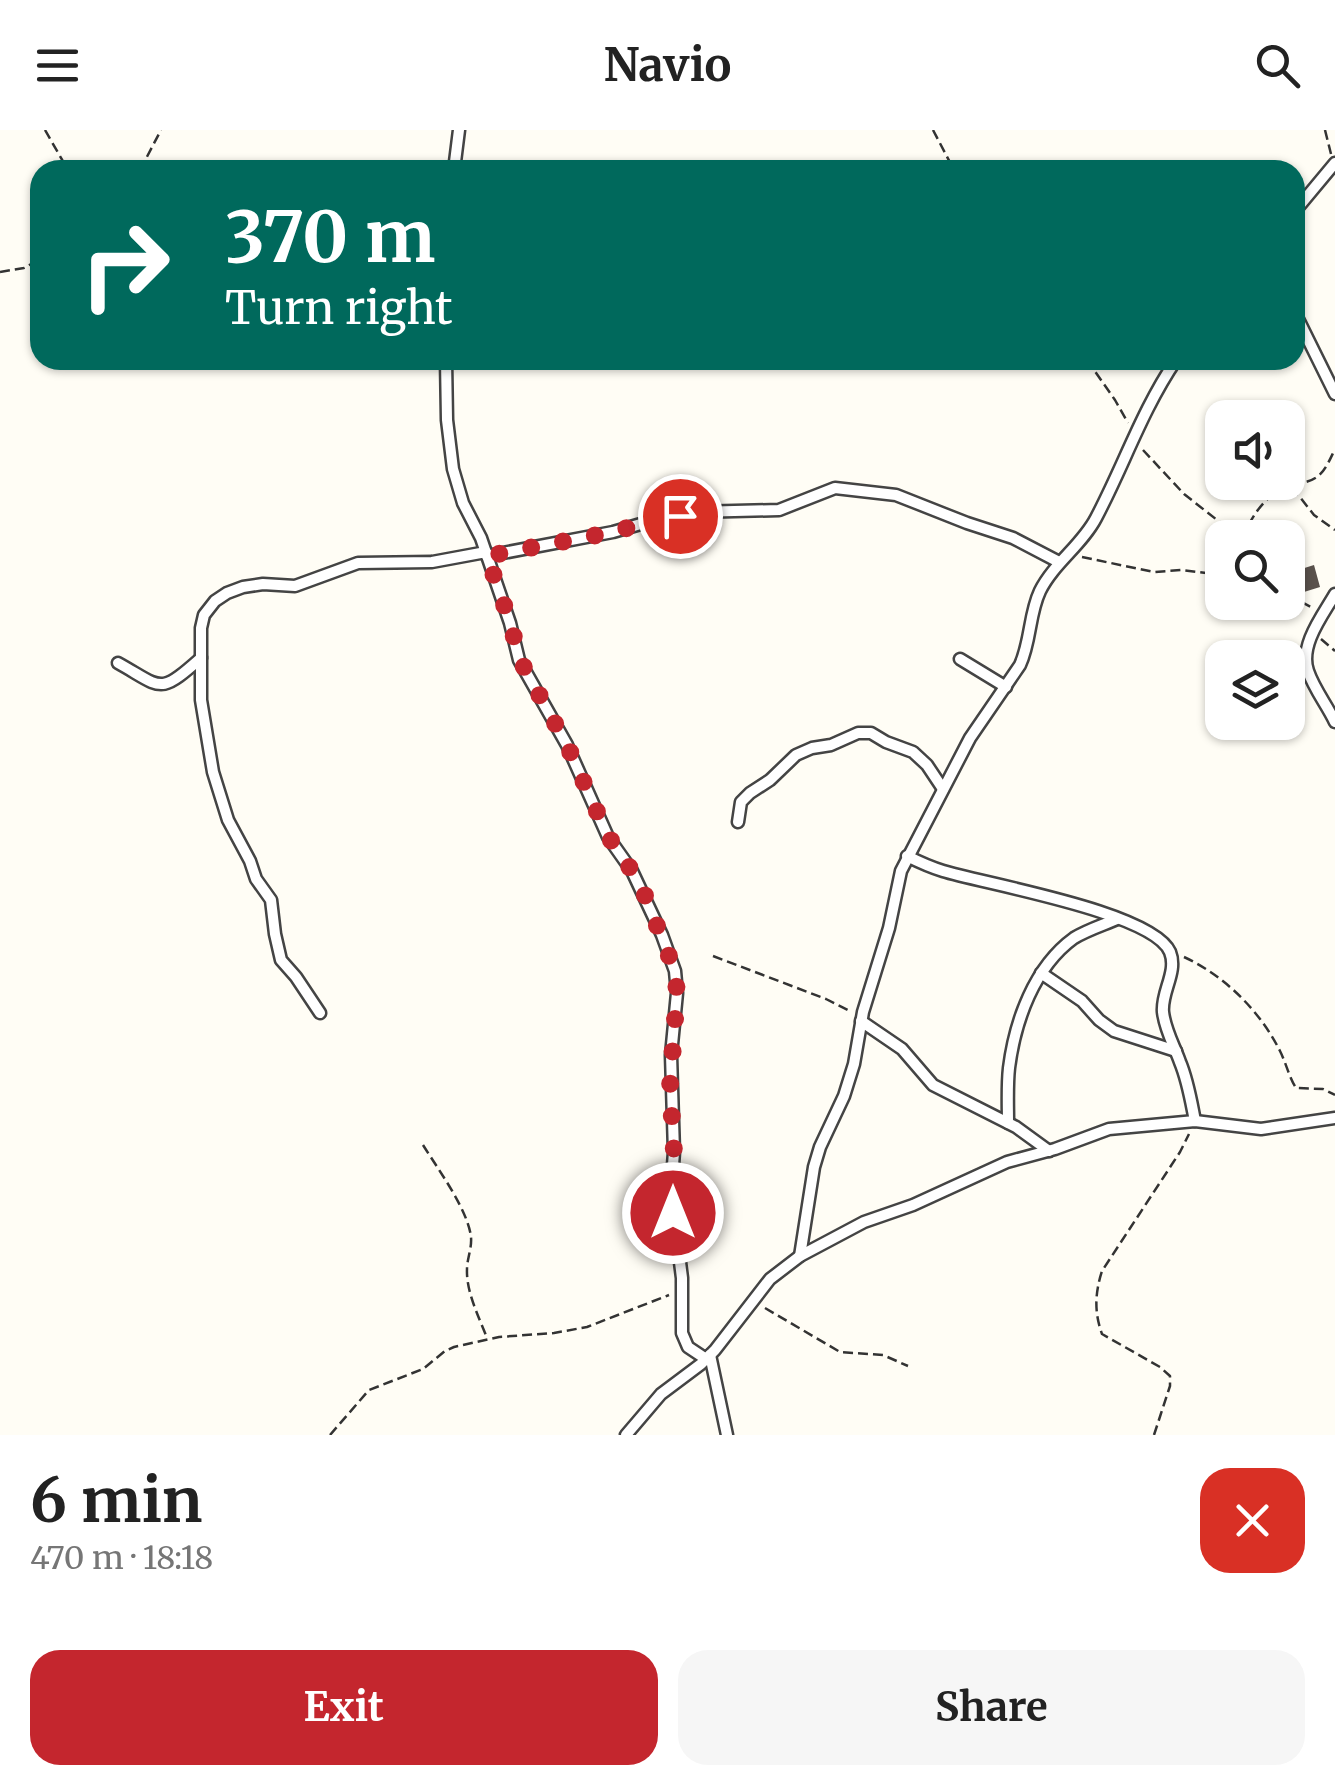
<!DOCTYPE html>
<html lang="en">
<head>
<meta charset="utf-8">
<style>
	:root { --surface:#fff; --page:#f6f6f6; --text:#222; --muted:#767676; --accent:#c4262e }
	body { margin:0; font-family:Merriweather,serif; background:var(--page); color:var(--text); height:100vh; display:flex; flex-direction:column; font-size:38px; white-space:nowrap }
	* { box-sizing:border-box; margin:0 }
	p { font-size:32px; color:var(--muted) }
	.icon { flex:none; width:55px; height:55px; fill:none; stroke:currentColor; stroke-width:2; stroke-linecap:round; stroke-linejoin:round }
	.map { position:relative; height:1305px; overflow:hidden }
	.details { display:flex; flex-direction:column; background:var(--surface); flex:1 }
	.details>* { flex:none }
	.banner { position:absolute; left:30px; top:30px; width:1275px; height:210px; border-radius:30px; box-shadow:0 2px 8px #0004; background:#00695c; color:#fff; overflow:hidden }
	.buttons { position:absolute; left:1205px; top:270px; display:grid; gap:20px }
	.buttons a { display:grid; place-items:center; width:100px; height:100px; border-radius:20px; background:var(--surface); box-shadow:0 2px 8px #0004; font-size:50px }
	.pin { position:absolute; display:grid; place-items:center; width:85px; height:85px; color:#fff; margin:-42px; border:5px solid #fff; border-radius:50%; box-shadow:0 2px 10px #0007 }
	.me { position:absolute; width:110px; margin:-55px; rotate:0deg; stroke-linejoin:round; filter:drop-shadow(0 0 8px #0008) }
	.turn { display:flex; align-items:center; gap:35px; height:210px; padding:0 30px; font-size:45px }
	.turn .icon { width:130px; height:130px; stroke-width:2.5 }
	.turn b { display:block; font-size:70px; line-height:85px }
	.round { display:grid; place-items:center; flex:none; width:105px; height:105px; border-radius:30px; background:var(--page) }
	.summary { display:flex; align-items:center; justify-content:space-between; height:170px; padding:0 30px }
	h1 { font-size:60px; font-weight:700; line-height:75px }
	.button { display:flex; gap:20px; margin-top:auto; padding:20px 30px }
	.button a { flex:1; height:115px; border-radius:30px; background:var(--accent); color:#fff; font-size:40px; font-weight:700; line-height:115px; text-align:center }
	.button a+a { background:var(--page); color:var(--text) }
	header { display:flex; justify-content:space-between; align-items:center; height:130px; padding:0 30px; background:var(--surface); font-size:45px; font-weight:700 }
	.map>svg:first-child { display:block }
	.building { fill:#5a524d }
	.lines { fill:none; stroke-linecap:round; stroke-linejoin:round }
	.street-casing { stroke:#444; stroke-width:15 }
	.path { stroke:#333; stroke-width:2.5; stroke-dasharray:10 5; stroke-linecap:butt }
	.street { stroke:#fff; stroke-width:10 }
	.route { stroke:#c4262e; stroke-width:18; stroke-dasharray:0 32.4 }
</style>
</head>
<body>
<header><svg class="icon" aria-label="menu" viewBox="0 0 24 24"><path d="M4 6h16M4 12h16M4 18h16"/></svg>Navio<svg class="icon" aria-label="search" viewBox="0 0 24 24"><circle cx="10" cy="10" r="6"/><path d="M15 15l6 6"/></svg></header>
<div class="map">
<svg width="1335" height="1305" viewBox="0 0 1335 1305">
	<rect width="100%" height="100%" fill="#fffdf5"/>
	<polygon class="building" points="1314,435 1320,457 1304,462 1298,440"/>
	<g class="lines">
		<defs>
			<g id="street">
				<polyline points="454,40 459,0"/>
				<polyline points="1295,81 1335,33"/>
				<polyline points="1295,183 1335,264"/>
				<polyline points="446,230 447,290 453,339 463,373 481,408 510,493 519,530 567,615 608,707 632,741 662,805 675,841 677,863 671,925 674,1022 671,1061 682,1148 682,1203 688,1217 706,1229"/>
				<polyline points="487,426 613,402 658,389 695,382 779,380 835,358 896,365 967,393 1013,408 1059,432"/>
				<path d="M1335,464C1323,485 1299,515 1308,541C1314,559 1327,575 1335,592"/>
				<polyline points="960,529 1006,557"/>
				<path d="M118,533C163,558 158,566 201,528"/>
				<polyline points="738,692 741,672 750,663 770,650 796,625 812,618 831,615 858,603 871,603 886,612 913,622 927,635 943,659"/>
				<path d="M907,726C919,732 930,737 943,741C985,754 1153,782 1170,822C1178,842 1161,862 1163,882C1165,900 1174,915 1180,932C1188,951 1191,971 1195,991"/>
				<polyline points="1041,843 1082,871 1099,890 1114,901 1176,921"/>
				<polyline points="320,883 296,847 281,830 275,804 271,770 256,749 250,731 228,690 213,642 201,570 201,498 204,485 215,471 227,463 243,457 263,454 295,456 358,433 432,432 486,422"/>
				<polyline points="861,891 902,919 933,955 1016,997 1049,1021"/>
				<path d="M1008,993C1008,975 1007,956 1009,938C1015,891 1034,837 1074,808C1087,800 1103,795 1117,789"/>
				<path d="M800,1126L814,1037L820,1017L844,966L854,934L863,882L889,798L901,741L970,608L1020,535C1031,511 1029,484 1040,461C1054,433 1082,415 1096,388C1124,335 1142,280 1176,230"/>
				<polyline points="710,1225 727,1305"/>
				<polyline points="626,1305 661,1264 701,1234 715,1220 770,1149 800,1126 864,1092 913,1075 1007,1032 1055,1019 1109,999 1195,991 1261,999 1335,988"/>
			</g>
		</defs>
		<use href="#street" class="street-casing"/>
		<g class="path">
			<polyline points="45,0 68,40"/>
			<polyline points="933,0 954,40"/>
			<polyline points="1325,0 1331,24"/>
			<polyline points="140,40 161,0"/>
			<polyline points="0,142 24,138 40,129"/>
			<polyline points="1087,230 1115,270 1128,293"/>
			<polyline points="1143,320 1184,364 1240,408"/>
			<polyline points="1292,357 1314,385 1335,400"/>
			<path d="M1243,408C1250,388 1265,366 1285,357C1296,353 1307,354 1317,347C1326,340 1330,329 1335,319"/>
			<polyline points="1082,427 1154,442 1182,440 1222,445"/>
			<polyline points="1212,441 1215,431 1222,417"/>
			<polyline points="1288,465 1313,478"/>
			<polyline points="1321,509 1335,521"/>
			<polyline points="713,826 826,869 852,882"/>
			<path d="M1184,827C1225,846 1260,881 1280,921C1286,933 1289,947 1296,958L1323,959L1335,965"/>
			<path d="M423,1015C438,1039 468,1080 471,1107C472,1118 467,1129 467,1139C466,1162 479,1187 487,1208"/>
			<polyline points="765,1178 840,1222 883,1225 908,1236"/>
			<polyline points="330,1305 369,1260 423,1239 445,1221 454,1217 499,1207 554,1203 587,1197 669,1165"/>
			<path d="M1154,1305L1170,1256V1246L1160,1237L1102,1204C1094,1182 1095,1163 1102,1141L1180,1022L1189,1004"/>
		</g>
		<use href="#street" class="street"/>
	</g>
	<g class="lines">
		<polyline class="route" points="673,1083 671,1060 674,1022 670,956 677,863 675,841 644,763 632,741 608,706 567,615 520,530 510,492 487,426 613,402 658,389 680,386"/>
	</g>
</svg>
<div class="buttons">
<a><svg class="icon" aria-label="sound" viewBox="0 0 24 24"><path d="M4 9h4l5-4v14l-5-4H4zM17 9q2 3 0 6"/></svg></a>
<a><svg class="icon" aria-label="search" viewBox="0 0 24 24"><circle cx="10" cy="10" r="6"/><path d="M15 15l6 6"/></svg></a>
<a><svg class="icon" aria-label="layers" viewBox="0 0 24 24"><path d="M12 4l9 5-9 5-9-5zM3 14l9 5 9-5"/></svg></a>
</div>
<div class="pin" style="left:680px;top:386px;background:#d93025"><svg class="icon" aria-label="arrive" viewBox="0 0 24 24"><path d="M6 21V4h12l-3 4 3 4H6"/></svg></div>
<svg class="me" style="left:673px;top:1083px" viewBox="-20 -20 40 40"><circle r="17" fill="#c4262e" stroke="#fff" stroke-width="3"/><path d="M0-11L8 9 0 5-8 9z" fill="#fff"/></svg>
<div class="banner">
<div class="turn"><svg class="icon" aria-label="right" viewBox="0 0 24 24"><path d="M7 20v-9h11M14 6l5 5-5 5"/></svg><div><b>370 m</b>Turn right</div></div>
</div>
</div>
<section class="details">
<div class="summary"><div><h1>6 min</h1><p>470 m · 18:18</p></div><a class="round" style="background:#d93025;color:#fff"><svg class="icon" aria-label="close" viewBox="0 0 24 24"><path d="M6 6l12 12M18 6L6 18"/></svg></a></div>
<div class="button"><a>Exit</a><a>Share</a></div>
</section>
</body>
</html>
